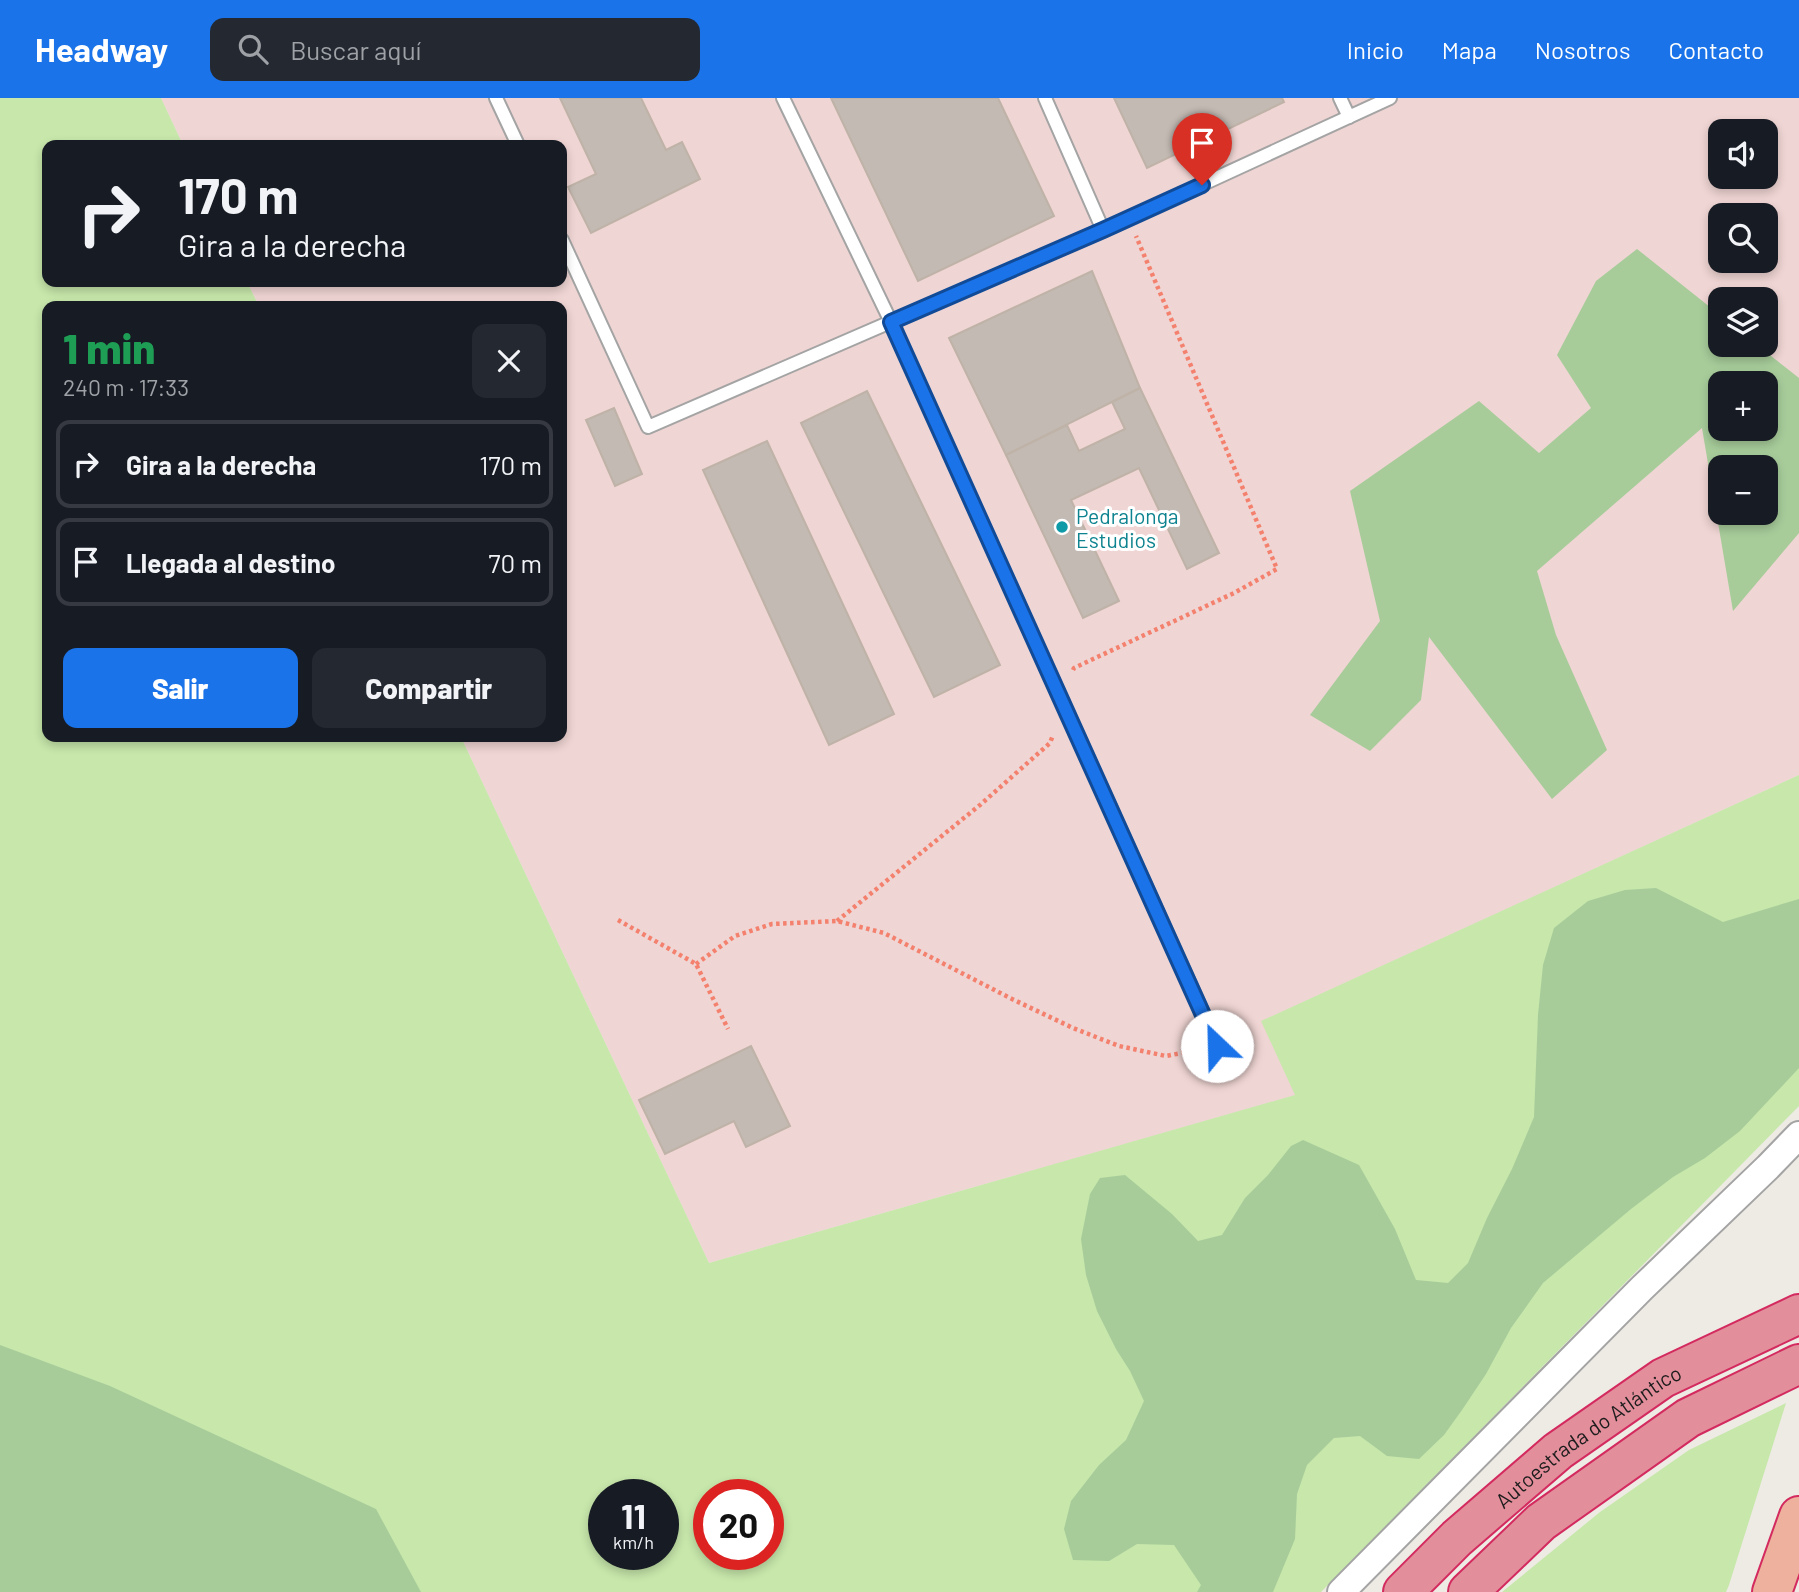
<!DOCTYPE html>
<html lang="es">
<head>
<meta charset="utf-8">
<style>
	:root { --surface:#171b24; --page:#242831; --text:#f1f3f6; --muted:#9ea1a6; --line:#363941; --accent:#1a73e8 }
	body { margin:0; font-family:Barlow,sans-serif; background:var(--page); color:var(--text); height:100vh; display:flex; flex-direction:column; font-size:26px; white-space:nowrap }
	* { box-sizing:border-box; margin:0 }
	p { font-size:23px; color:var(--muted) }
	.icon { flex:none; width:38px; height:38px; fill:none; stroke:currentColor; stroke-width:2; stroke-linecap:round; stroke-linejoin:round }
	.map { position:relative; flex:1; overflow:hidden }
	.drawer { position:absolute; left:42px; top:203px; width:525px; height:441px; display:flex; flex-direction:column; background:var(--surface); border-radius:14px; box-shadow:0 4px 10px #0003 }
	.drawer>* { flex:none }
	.banner { position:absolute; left:42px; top:42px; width:525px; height:147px; border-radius:14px; box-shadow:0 4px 10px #0003; background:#171b24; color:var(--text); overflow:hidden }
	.fabs { position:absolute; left:1708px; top:21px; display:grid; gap:14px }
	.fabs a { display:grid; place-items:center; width:70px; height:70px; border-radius:14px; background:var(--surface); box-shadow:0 4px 10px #0003; font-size:35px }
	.speed { position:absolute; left:588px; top:1381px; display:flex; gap:14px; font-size:35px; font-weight:700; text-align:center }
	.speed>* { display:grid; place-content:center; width:91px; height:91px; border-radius:50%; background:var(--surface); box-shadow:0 4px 10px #0003; line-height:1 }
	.speed small { font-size:18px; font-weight:400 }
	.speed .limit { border:10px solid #d22; background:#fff; color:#111 }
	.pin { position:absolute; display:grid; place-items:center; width:60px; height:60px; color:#fff; margin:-72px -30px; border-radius:50% 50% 50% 0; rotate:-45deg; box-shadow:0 0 7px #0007 }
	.pin .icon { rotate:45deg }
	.me { position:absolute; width:77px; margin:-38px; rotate:336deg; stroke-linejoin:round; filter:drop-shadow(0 0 5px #0008) }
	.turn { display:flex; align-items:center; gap:24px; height:147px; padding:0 21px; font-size:32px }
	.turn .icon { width:91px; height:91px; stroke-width:2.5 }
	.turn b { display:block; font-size:49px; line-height:60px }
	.round { display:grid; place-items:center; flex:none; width:74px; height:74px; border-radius:14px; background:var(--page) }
	.overview { display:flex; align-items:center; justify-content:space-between; height:119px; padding:0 21px }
	h1 { font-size:42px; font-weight:800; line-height:52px; color:#1e9e55 }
	.button { display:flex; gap:14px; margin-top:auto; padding:14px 21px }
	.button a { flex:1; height:80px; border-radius:14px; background:var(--accent); color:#fff; font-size:28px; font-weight:800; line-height:80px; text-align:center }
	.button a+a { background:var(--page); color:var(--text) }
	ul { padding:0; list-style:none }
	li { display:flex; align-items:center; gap:21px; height:88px; margin:0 14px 10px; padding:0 7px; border:4px solid var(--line); border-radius:14px }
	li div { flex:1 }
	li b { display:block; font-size:26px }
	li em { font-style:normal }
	header { display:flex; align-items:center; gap:42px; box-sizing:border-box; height:98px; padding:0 35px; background:var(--accent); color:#fff }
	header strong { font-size:33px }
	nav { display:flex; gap:38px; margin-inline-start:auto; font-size:24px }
	.search { width:490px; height:63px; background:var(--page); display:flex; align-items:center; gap:18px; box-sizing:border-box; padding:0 24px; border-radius:14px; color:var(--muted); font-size:26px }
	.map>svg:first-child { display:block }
	.commercial { fill:#efd5d3; fill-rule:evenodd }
	.grass { fill:#c7e7ab; fill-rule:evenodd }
	.forest { fill:#a7cc9a; fill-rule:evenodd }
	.building { fill:#c3bab3; stroke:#bfb2a7; stroke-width:2 }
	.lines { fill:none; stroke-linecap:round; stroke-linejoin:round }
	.service-casing { stroke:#a4a4a4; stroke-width:16 }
	.minor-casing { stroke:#a4a4a4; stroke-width:30 }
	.trunk-casing { stroke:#d32a5f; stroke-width:42 }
	.motorway-casing { stroke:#d32a5f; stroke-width:42 }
	.path { stroke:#f4806e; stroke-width:4.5; stroke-dasharray:3.5 3.5; stroke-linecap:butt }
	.service { stroke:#fff; stroke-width:12 }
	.minor { stroke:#fff; stroke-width:26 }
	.trunk { stroke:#eeb19d; stroke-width:38 }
	.motorway { stroke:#e38e9b; stroke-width:38 }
	.route-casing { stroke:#114b97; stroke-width:18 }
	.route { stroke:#1a73e8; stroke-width:12 }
	.culture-dot { fill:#0f9aa8; stroke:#fff; stroke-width:2.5 }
	.labels { text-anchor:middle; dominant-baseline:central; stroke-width:6; stroke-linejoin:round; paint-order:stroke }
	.culture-label { font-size:21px; fill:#0d838f; stroke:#fff; text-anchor:start }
	.street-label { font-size:21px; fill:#1d1d1d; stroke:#fff }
</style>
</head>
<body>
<header>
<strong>Headway</strong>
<div class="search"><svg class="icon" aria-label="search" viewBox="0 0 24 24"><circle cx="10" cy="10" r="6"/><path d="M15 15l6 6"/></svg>Buscar aquí</div>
<nav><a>Inicio</a><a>Mapa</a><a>Nosotros</a><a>Contacto</a></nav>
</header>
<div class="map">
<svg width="1799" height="1494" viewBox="0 0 1799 1494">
	<rect width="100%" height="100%" fill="#eeebe4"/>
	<path class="commercial" d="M161,0H1799V677L1262,923L1296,997L709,1165L461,639H562V208H259L247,184H562V47H183ZM1720,33H1766V79H1720ZM1720,117H1766V163H1720ZM1720,201H1766V247H1720ZM1720,285H1766V331H1720ZM1720,369H1766V415H1720Z"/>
	<g class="grass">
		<path d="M0,0H161L183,47H47V184H247L259,208H47V639H461L709,1165L1295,997L1261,923L1799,677V1008L1321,1494H0ZM604,1396H663V1456H604ZM709,1396H768V1456H709Z"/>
		<polygon points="1786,1305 1729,1487 1726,1494 1502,1494 1600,1414 1689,1352"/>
	</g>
	<g class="forest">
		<path d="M1637,151L1720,217V247H1757L1799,280V435L1733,513L1702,330L1537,473L1556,537L1607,652L1552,701L1429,539L1421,602L1370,653L1310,617L1380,523L1350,393L1479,303L1539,355L1591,310L1557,257L1596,183ZM1720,285H1766V331H1720ZM1720,369H1766V415H1720Z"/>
		<polygon points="1656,790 1723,824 1799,801 1799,970 1740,1033 1705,1060 1673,1079 1631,1111 1543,1185 1511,1230 1486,1276 1462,1312 1444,1337 1419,1361 1387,1358 1360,1338 1334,1340 1307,1367 1297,1396 1295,1441 1273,1494 1197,1494 1201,1487 1174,1447 1137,1446 1109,1463 1073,1462 1064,1431 1071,1403 1099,1367 1126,1342 1144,1303 1130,1273 1116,1251 1097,1213 1086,1177 1081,1141 1090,1096 1100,1080 1125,1077 1172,1116 1198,1143 1222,1137 1245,1100 1268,1077 1291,1048 1303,1042 1359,1067 1395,1131 1416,1182 1448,1185 1468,1165 1487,1120 1512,1071 1534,1019 1538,917 1543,867 1554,830 1588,803 1625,792"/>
		<polygon points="0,1247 110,1288 376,1411 421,1494 0,1494"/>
	</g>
	<g class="building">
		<polygon points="560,0 641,0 666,52 682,44 700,81 591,135 568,89 596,76"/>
		<polygon points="831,0 998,0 1054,118 918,183"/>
		<polygon points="1114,0 1282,0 1284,4 1147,70"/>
		<polygon points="1092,173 1140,290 1006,357 949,240"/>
		<polygon points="1140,290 1219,455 1187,471 1139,370 1071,402 1119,503 1083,520 1006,357 1067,327 1079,353 1125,331 1112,304"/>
		<polygon points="867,293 1000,567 934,599 801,325"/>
		<polygon points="614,310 642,376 615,388 586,322"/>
		<polygon points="767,343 894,616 829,647 703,372"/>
		<polygon points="751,948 790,1028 746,1049 734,1023 665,1056 639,1002"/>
	</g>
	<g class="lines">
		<defs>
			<g id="service">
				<polyline points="496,0 518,47"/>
				<polyline points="783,0 891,224 1218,948"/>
				<polyline points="1045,0 1103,132"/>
				<polyline points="1340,0 1349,19"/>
				<polyline points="562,142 648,329 1103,132 1390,0"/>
			</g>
			<polyline id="minor" points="1341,1494 1642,1190 1768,1069 1799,1037"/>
			<polyline id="trunk" points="1772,1494 1799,1418"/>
			<g id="motorway">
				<path id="s1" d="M1403,1494L1457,1440L1558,1353L1663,1280L1799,1216"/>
				<polyline points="1468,1494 1541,1424 1688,1320 1799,1266"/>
			</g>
		</defs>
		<use href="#service" class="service-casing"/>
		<use href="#minor" class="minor-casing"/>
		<use href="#trunk" class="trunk-casing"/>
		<use href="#motorway" class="motorway-casing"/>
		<g class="path">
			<polyline points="1073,572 1074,570 1234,495 1277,471 1136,138"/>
			<polyline points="618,822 696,866 728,931"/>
			<polyline points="837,823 980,707 1050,645 1053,637"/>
			<polyline points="696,866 735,838 772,826 837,823 884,835 1012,901 1073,930 1119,948 1166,958 1197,952"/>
		</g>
		<use href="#service" class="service"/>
		<use href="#minor" class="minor"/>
		<use href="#trunk" class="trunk"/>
		<use href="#motorway" class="motorway"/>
	</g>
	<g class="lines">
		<defs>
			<polyline id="route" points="1202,87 1103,132 891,224 1217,948"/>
		</defs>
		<use href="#route" class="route-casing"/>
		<use href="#route" class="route"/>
	</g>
	<circle class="culture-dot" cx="1062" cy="429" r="7"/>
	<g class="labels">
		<g class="culture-label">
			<text x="1076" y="417">Pedralonga<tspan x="1076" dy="24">Estudios</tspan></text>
		</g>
		<g class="street-label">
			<text stroke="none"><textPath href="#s1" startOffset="243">Autoestrada do Atlántico</textPath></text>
		</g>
	</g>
</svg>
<div class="fabs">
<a><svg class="icon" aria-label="sound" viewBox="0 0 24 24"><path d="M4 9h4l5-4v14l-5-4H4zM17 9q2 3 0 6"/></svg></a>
<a><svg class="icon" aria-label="search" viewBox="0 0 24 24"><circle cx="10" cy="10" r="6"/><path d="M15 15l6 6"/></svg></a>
<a><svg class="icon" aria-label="layers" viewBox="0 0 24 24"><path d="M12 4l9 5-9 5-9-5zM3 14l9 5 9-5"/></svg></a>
<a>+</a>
<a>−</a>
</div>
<div class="speed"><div>11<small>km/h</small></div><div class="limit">20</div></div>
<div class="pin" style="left:1202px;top:87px;background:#d93025"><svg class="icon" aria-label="arrive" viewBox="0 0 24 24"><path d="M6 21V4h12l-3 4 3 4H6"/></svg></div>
<svg class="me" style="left:1217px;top:948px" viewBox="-20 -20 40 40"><circle r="19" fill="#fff"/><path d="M0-13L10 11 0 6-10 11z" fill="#1a73e8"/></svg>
<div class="banner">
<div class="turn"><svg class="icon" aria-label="right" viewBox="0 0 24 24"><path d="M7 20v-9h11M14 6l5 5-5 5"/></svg><div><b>170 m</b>Gira a la derecha</div></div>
</div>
<section class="drawer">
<div class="overview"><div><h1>1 min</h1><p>240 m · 17:33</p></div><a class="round"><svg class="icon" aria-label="close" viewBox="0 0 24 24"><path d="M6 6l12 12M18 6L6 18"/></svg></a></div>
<ul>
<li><svg class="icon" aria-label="right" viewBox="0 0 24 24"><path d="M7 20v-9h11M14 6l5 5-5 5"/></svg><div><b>Gira a la derecha</b></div><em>170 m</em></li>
<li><svg class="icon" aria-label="arrive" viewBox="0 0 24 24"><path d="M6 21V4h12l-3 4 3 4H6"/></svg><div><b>Llegada al destino</b></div><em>70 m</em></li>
</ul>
<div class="button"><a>Salir</a><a>Compartir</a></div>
</section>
</div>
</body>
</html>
